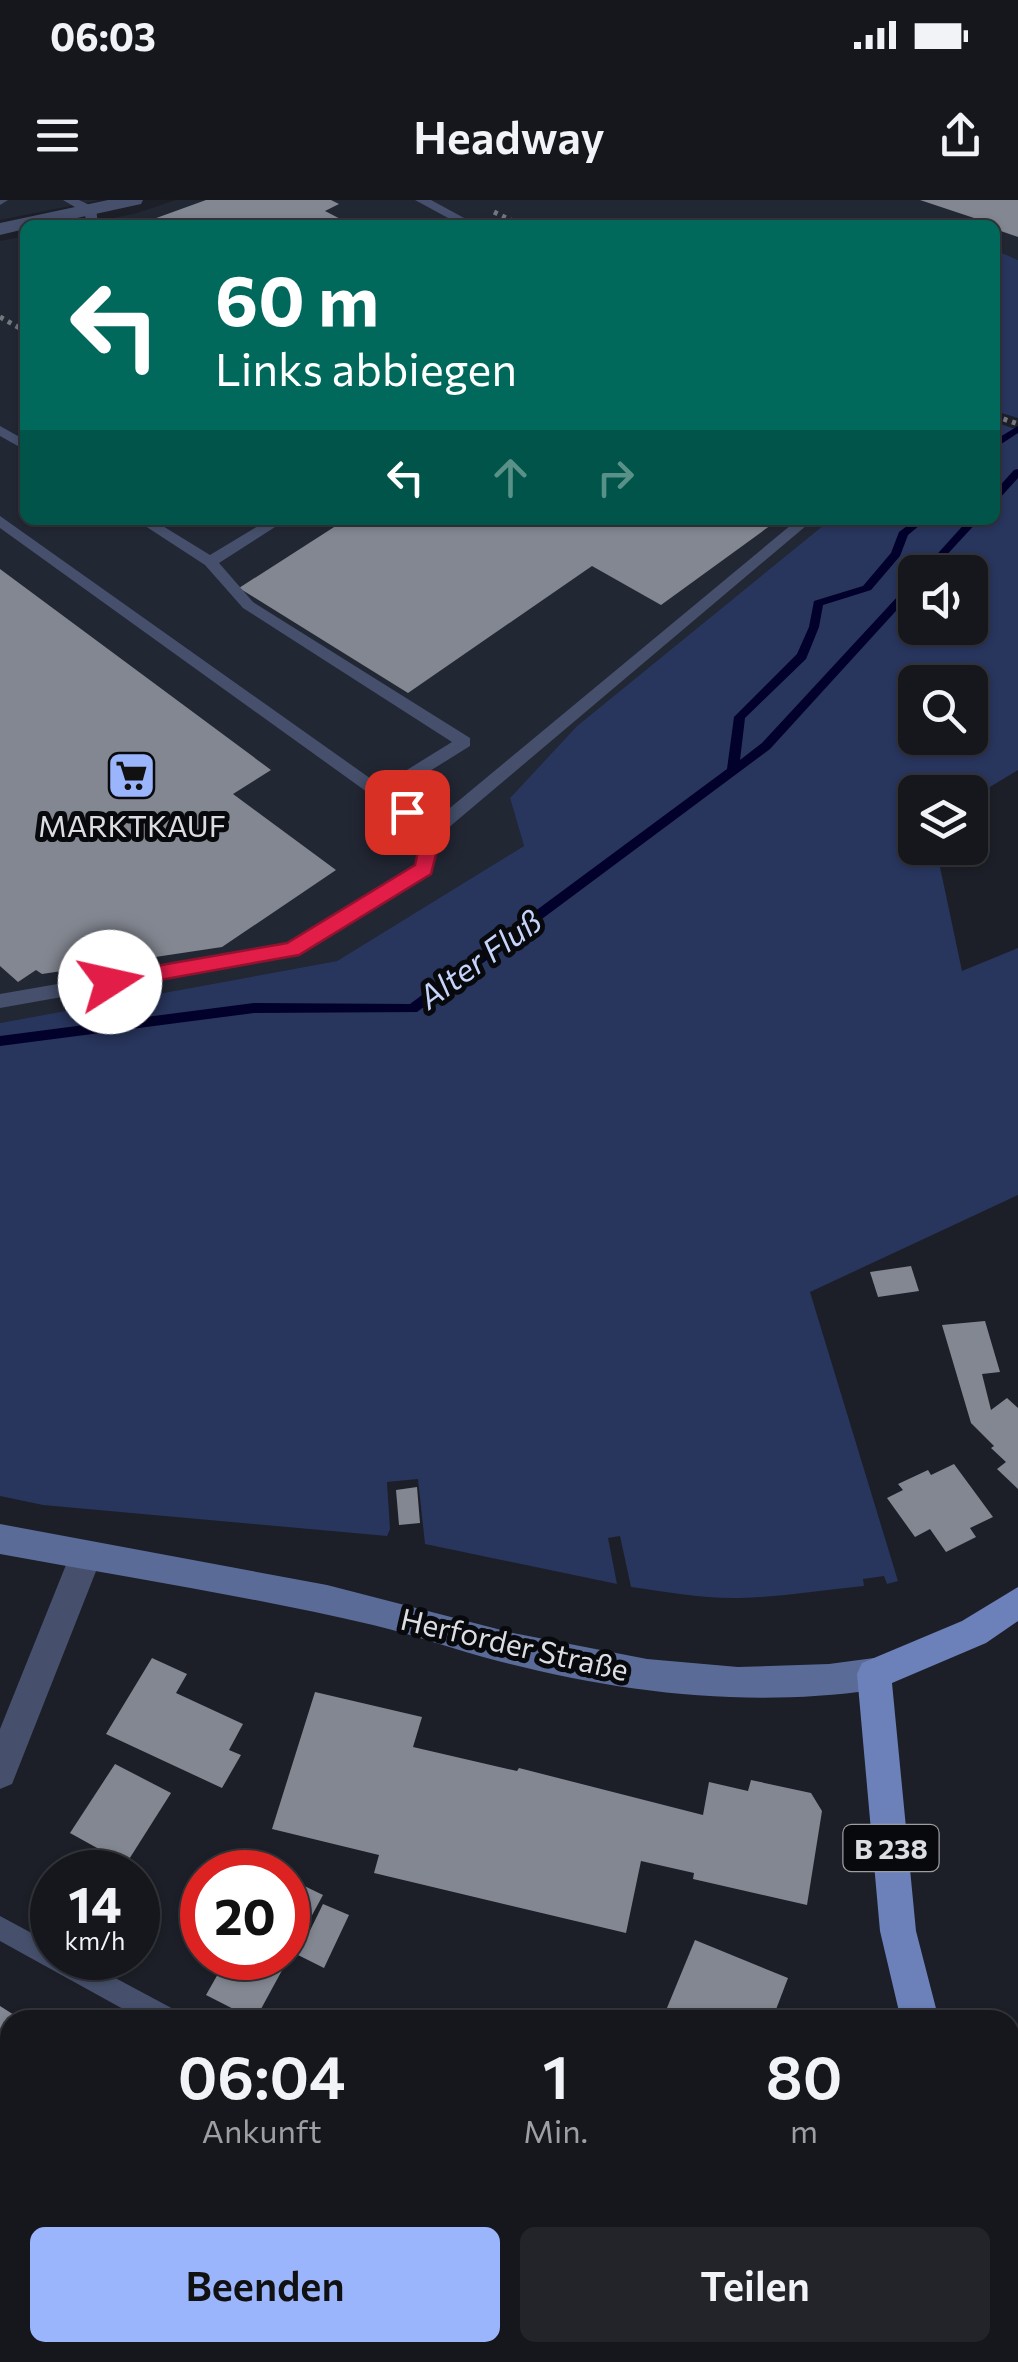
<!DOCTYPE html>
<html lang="de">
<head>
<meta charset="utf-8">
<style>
	:root { --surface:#15171d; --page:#22242a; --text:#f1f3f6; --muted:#9d9fa4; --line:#34363b; --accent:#9bb5fd }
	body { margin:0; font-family:Commissioner,sans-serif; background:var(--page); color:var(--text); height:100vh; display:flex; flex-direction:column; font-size:38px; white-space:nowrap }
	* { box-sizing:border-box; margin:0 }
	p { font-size:32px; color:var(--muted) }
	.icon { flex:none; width:55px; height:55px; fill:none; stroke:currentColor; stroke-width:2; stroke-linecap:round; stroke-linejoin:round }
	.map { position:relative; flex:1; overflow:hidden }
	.sheet { position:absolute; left:0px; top:1810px; width:1020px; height:352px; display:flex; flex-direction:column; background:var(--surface); border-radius:30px 30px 0 0; box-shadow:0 2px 8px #0004,0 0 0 2px var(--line) }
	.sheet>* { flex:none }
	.guide { position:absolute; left:20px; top:20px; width:980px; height:305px; border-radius:15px; box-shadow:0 2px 8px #0004,0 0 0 2px var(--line); background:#00695c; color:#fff; overflow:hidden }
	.controls { position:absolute; left:898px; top:355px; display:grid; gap:20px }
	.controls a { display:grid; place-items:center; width:90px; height:90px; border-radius:15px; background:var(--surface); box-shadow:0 2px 8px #0004,0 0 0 2px var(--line); font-size:50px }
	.speed { position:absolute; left:30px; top:1650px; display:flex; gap:20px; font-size:50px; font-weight:700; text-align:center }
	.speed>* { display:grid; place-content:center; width:130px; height:130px; border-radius:50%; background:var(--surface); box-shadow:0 2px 8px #0004,0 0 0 2px var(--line); line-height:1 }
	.speed small { font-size:25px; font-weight:400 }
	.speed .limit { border:15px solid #d22; background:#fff; color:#111 }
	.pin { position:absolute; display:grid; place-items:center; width:85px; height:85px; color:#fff; margin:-42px; border-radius:20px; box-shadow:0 5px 15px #0006 }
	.me { position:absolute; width:110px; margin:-55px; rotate:80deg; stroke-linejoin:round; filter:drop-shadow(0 0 8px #0008) }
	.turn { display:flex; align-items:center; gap:35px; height:210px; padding:0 30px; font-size:45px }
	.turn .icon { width:130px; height:130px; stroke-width:2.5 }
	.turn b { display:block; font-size:70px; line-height:85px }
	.lanes { display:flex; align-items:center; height:95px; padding:0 30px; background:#0003; justify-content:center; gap:50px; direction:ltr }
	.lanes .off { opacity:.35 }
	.eta { display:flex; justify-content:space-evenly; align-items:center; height:170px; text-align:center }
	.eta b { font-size:60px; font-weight:600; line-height:70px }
	.button { display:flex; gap:20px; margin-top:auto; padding:20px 30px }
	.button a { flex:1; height:115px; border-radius:15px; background:var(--accent); color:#111; font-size:40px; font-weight:600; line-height:115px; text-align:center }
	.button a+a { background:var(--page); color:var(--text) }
	.status { display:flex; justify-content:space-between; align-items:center; height:70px; padding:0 50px; background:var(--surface); direction:ltr }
	.status svg { height:28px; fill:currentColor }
	header { display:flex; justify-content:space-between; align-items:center; height:130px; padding:0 30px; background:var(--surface); font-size:45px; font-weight:600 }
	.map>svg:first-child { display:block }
	.built { fill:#222734 }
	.green { fill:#28355d; fill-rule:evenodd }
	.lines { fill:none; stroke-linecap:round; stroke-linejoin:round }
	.stream { fill:#02012b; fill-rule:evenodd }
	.building { fill:#838791 }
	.path { stroke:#74777e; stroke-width:5; stroke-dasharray:4 5; stroke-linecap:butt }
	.lane { fill:#46506c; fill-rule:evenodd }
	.street { fill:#46506c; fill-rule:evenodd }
	.secondary { fill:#5b6b98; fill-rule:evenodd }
	.primary { fill:#6c80ba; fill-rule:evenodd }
	.route { fill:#e11d48; stroke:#92132f; stroke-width:2.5 }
	.labels { text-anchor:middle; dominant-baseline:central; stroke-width:10; stroke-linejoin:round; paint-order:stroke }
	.shield { fill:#08090c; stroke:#9c9da2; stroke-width:2.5 }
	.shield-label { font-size:28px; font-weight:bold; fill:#dbdde3 }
	.poi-label { font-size:30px; fill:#dbdde3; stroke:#08090c }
	.street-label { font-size:30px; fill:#dbdde3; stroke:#08090c }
	.water-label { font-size:32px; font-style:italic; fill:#c6d4fb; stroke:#08090c }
</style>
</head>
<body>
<div class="status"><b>06:03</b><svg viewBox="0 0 49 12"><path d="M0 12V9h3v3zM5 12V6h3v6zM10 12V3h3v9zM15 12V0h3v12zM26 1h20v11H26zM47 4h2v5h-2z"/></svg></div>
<header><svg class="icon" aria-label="menu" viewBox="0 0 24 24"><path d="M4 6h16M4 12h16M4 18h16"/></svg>Headway<svg class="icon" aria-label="share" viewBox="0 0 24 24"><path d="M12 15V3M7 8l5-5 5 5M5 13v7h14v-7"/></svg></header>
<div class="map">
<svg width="1018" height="2162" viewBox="0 0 1018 2162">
	<rect width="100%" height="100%" fill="#1c1f27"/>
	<g class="built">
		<polygon points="0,0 100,0 0,20"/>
		<polygon points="176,0 1018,0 1018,60 995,50 995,25 896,25 871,20 862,25 80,25 137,13"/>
		<polygon points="25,36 25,320 830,320 577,526 510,598 524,646 337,761 0,823 0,41"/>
	</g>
	<g class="green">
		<polygon points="995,50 1018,60 1018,218 995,211"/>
		<path d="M995,222L1018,230V570L970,599V592H915V648H936L962,771L1018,748V995L810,1092L898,1381L887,1384L884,1376L863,1379L864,1386C823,1390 781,1397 740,1398C704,1399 667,1392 631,1387L620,1336L608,1338L617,1384L425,1344L418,1279L387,1282L390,1329L387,1336L43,1305L0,1296V823L337,761L524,646L510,598L577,526L830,320H995ZM970,372V428H915V372ZM970,482V538H915V482Z"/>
	</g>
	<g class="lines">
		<g class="stream">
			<polygon points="1018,226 1018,233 995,248 995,240"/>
			<polygon points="1018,269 1018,278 999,299 995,300 995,291 1014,270"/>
			<polygon points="915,320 926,320 908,335 900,356 871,390 823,405 819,427 806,459 745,518 740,560 762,543 911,382 915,381 915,390 770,549 417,812 254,813 0,846 0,836 254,803 410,804 727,569 734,517 797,454 809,427 814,401 863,386 891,353 899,332"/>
			<polygon points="968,320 979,320 931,372 921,372"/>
		</g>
	</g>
	<g class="building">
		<polygon points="206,0 331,0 339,4 325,11 352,25 137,25"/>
		<polygon points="920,0 1018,0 1018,37 995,29 995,25"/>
		<polygon points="345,320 778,320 661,405 592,366 408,493 239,388"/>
		<polygon points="0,369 271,570 233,594 336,670 222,747 42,774 36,770 18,782 0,766"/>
		<polygon points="911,1066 919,1091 878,1097 870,1072"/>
		<polygon points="985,1121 1000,1172 982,1174 991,1210 1007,1198 1018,1208 1018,1289 997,1269 1006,1262 991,1248 994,1246 971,1223 942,1125"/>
		<polygon points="954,1264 993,1317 970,1328 976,1337 946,1352 930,1329 915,1337 887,1298 903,1290 898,1284 928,1270 931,1275"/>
		<polygon points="417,1287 420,1323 399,1325 396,1290"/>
		<polygon points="152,1458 187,1474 176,1493 243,1524 229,1550 241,1555 222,1588 106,1534"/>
		<polygon points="315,1492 422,1517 413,1547 517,1571 519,1568 703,1615 709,1582 748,1591 751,1580 811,1593 822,1611 807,1705 693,1679 694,1673 641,1661 626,1733 374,1673 379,1655 272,1629"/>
		<polygon points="115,1564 171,1593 126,1664 70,1633"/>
		<polygon points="294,1681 323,1695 255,1820 206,1795 227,1758 288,1758 288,1693"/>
		<polygon points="323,1704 349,1715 324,1768 298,1755"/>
		<polygon points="695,1740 788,1778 772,1820 662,1820"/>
		<polygon points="0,1806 22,1820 10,1820 10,1887 0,1903"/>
		<polygon points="0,1950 10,1955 10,1981 5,1990 0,1987"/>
		<polygon points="10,2126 10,2152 66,2152 77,2162 0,2162 0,2139"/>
		<polygon points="507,2152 603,2152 615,2162 501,2162"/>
	</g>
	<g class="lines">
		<g class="path">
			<polyline points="494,12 521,25"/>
			<polyline points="0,117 25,131"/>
			<polyline points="995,216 1018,224"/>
		</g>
		<g class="lane">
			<polygon points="0,0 8,0 0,5"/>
			<polygon points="63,0 79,0 96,8 98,25 86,25 85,13"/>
			<polygon points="415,0 431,0 477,25 461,25"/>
			<polygon points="0,226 25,240 25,250 0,236"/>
			<polygon points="0,316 381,586 452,542 243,408 205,365 136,320 153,320 210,355 268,320 286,320 219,363 253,402 470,538 470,546 393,594 433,622 797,320 813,320 441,634 430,673 298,755 0,808 0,794 288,744 416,666 424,633 0,328"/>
			<polygon points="0,1716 52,1744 52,1758 78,1758 177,1811 181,1820 143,1820 0,1741"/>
			<polygon points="703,2152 745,2152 749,2162 707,2162"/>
		</g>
		<g class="street">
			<polygon points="108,0 143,0 141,4 45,25 25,25 25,29 0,35 0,23"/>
			<polygon points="86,1341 98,1345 102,1356 12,1584 0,1589 0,1529 74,1345"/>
			<polygon points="722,2152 764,2152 760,2162 718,2162"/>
		</g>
		<path class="secondary" d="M0,1324L327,1385L513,1433L647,1459L738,1467L829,1464L874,1458L886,1463L891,1474L886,1485L874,1490C747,1508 621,1493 498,1461C456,1450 415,1435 373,1425C250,1396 124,1377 0,1354Z"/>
		<g class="primary">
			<polygon points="1018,1387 1018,1421 986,1443 892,1483 916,1731 939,1820 901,1820 880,1731 857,1474 862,1463 962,1421"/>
			<polygon points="1010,2007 1018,2010 1018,2061 1010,2058"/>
		</g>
	</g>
	<polygon class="route" points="407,606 442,631 431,674 299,755 110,789 102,787 99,782 110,774 287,743 415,665 422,633 397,612"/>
	<defs>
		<symbol id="supermarket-square" viewBox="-11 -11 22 22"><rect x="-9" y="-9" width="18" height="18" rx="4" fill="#9bb5fd" stroke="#08090c"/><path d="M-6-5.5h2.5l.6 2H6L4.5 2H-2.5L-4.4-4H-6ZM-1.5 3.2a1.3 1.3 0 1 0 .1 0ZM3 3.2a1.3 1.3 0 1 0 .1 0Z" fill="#111"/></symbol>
	</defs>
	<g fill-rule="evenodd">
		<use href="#supermarket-square" x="104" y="548" width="55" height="55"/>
	</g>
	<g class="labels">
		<rect class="shield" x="843.5" y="1625" width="95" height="46" rx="8"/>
		<g class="shield-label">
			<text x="891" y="1648">B 238</text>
		</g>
		<g class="poi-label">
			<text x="132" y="624">MARKTKAUF</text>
		</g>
		<g class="street-label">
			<text transform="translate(515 1443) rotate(13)">Herforder Straße</text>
		</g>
		<g class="water-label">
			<text transform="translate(479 758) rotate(-36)">Alter Fluß</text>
		</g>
	</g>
</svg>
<div class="controls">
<a><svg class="icon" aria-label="sound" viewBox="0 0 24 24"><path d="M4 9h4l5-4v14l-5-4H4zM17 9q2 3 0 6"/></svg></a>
<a><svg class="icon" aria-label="search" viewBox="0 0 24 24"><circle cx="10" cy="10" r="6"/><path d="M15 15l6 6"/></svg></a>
<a><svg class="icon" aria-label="layers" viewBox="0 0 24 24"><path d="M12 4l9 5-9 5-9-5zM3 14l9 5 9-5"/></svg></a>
</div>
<div class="speed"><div>14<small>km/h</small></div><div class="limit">20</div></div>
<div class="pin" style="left:407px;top:612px;background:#d93025"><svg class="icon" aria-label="arrive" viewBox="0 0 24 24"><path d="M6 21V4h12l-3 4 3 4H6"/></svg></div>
<svg class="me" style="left:110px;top:782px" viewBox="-20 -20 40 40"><circle r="19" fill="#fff"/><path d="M0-13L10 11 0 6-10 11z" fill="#e11d48"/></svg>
<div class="guide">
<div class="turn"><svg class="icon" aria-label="left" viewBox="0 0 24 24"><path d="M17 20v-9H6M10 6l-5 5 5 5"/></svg><div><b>60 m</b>Links abbiegen</div></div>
<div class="lanes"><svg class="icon" aria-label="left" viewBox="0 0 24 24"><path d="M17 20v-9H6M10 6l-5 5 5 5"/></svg><svg class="icon off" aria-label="ahead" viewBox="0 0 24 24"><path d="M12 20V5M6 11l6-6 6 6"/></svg><svg class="icon off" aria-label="right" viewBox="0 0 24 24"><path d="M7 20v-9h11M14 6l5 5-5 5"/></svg></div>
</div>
<section class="sheet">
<div class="eta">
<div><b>06:04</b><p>Ankunft</p></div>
<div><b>1</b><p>Min.</p></div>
<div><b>80</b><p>m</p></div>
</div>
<div class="button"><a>Beenden</a><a>Teilen</a></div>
</section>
</div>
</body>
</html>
